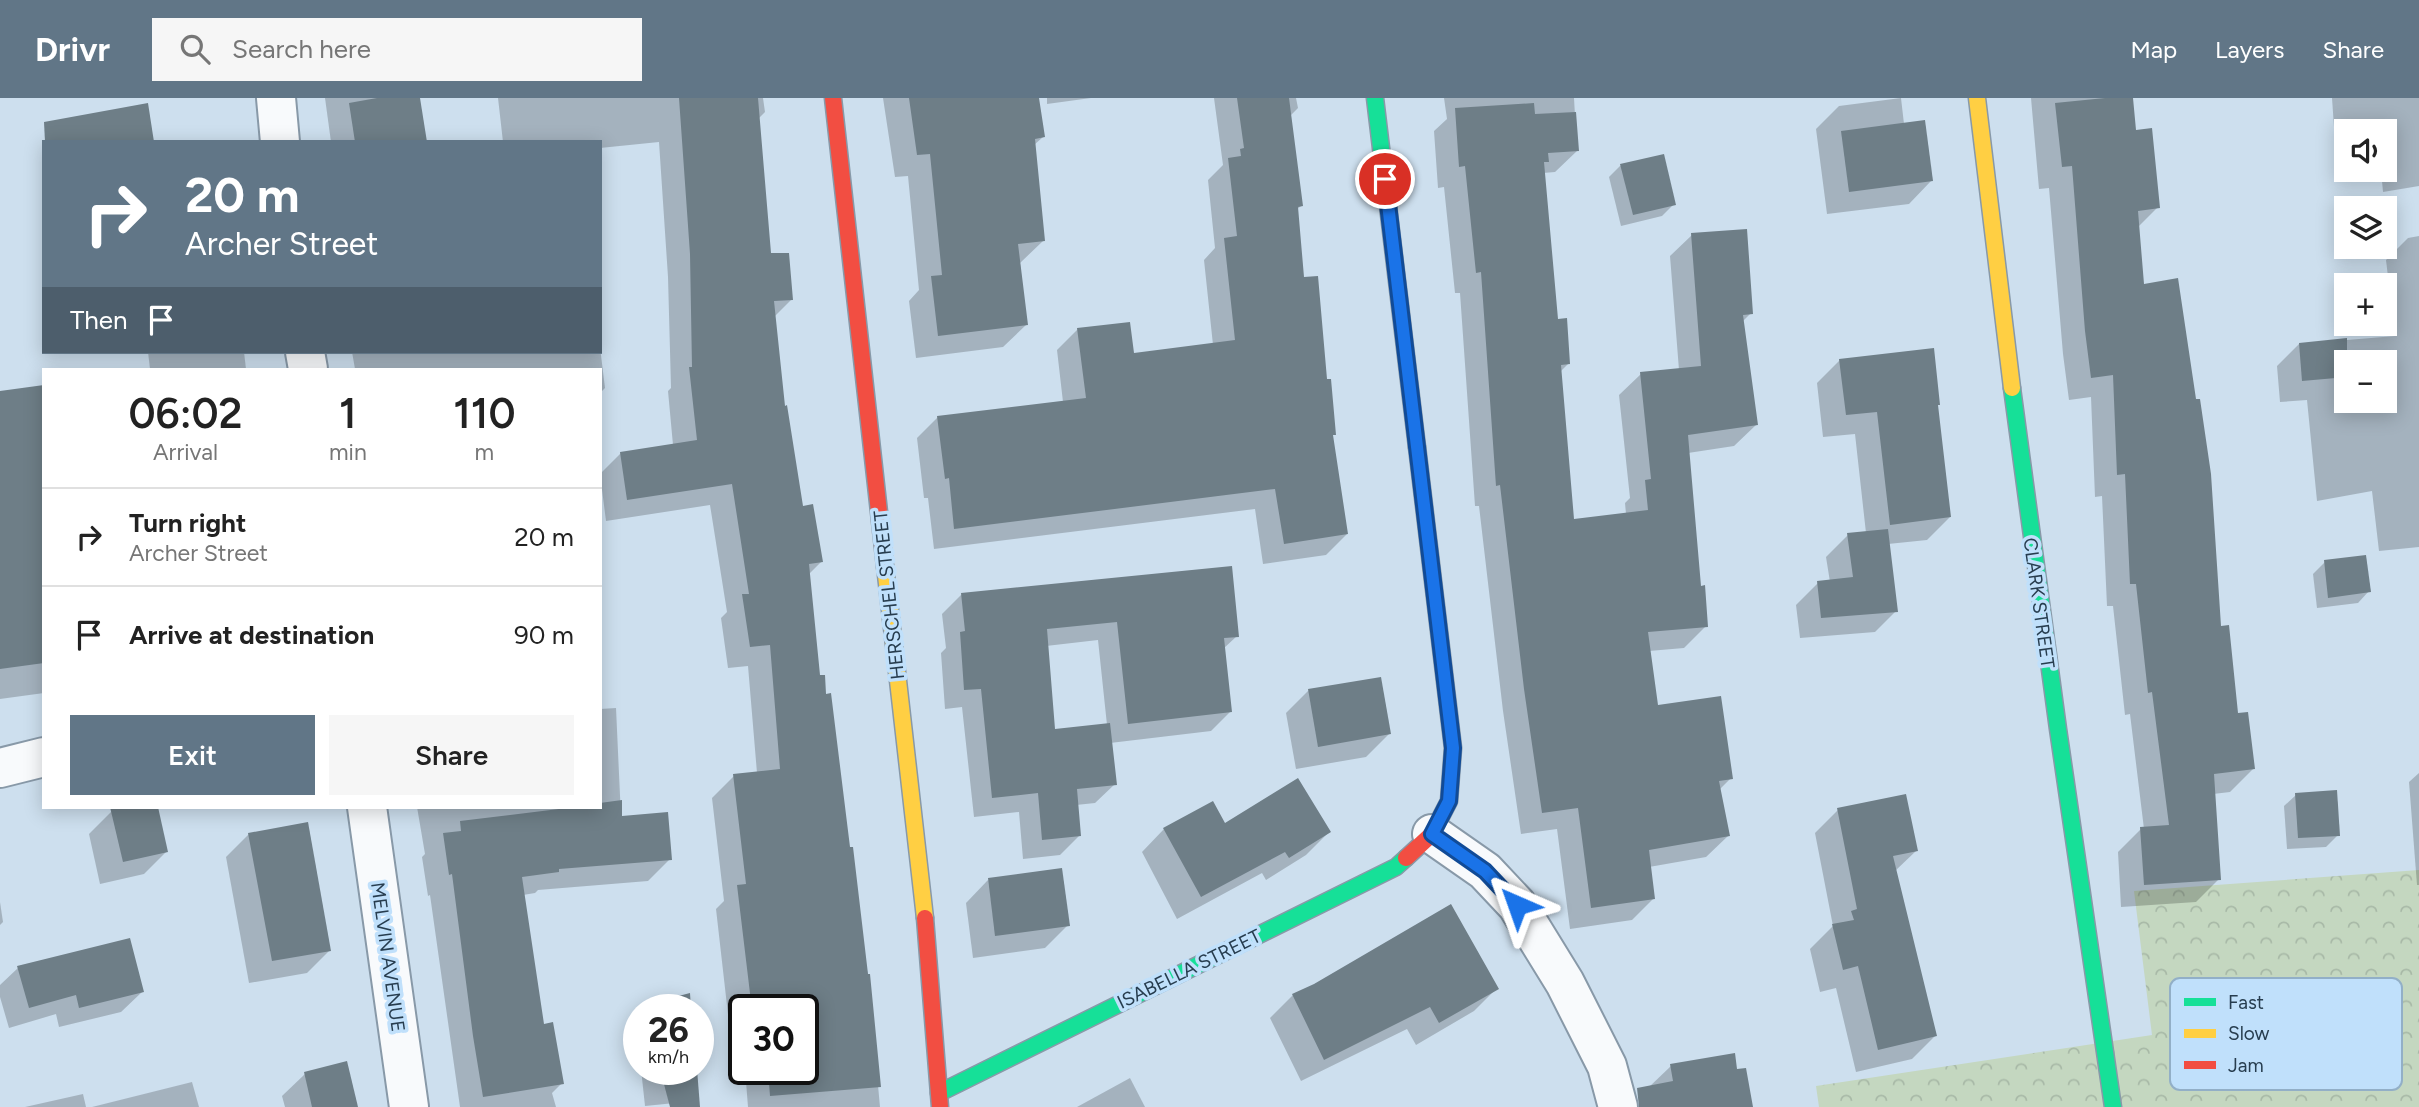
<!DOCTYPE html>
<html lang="en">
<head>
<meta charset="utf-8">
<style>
	:root { --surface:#fff; --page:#f6f6f6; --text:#222; --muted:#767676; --line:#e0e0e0; --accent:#617687 }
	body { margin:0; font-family:Figtree,sans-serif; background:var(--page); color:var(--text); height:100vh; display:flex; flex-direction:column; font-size:26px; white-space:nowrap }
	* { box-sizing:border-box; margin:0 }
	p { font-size:23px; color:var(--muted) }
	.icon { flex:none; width:38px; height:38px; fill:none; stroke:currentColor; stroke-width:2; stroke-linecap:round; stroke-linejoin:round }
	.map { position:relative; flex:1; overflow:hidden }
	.side { position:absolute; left:42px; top:270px; width:560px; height:441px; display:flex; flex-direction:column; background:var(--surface); border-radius:0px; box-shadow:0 4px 18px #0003 }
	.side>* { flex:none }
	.top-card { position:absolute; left:42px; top:42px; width:560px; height:214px; border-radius:0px; box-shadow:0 4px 18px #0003; background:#617687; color:#fff; overflow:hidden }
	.controls { position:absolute; left:2334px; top:21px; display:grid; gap:14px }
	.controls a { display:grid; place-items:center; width:63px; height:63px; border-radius:0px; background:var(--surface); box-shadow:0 4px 18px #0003; font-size:35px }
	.speed { position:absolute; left:623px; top:896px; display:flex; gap:14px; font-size:35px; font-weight:700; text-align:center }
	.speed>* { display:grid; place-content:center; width:91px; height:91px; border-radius:50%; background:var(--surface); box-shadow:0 4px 18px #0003; line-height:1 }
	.speed small { font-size:18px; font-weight:400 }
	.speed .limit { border:4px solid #111; border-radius:10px; background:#fff; color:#111 }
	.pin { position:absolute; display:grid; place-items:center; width:60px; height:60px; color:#fff; margin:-30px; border:4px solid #fff; border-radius:50%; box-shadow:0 2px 7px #0007 }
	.me { position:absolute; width:77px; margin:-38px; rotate:317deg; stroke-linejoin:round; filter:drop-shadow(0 0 5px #0008) }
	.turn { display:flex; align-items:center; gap:24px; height:147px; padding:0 28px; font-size:32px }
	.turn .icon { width:91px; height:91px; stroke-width:2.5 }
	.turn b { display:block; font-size:49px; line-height:60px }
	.then { display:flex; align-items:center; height:66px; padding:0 28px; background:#0003; gap:14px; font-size:26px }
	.eta { display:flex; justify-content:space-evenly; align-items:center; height:119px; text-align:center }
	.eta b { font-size:42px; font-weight:600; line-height:49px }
	.cta { display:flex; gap:14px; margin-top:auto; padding:14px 28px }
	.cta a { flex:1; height:80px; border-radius:0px; background:var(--accent); color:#fff; font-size:28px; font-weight:600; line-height:80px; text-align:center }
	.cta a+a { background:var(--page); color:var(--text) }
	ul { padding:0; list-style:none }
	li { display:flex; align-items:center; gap:21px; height:98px; padding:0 28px; border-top:2px solid var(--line) }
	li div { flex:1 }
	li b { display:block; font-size:26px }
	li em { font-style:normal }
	header { display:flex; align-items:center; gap:42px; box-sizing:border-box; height:98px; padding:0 35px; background:var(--accent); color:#fff }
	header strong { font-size:33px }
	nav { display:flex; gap:38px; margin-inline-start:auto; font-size:24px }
	.search { width:490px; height:63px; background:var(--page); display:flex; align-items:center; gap:18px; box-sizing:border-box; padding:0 24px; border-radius:0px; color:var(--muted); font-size:26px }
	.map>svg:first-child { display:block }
	.park { fill:url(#park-crowns) }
	.shadow { fill:#0003; fill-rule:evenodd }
	.building { fill:#6e7e87 }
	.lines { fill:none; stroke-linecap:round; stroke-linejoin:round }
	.street-casing { stroke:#8899a8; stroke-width:42 }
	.fast-casing { stroke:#8899a8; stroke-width:19 }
	.slow-casing { stroke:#8899a8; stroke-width:19 }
	.jam-casing { stroke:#8899a8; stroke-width:19 }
	.street { stroke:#f8fafc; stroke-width:38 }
	.fast { stroke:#16e098; stroke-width:16 }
	.slow { stroke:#ffcf43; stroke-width:16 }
	.jam { stroke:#f24e42; stroke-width:16 }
	.route-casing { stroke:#114b97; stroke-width:18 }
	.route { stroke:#1a73e8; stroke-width:12 }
	.labels { text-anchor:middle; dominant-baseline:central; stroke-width:7; stroke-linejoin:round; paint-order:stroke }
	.street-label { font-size:19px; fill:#273d4f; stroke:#c0e0fb }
	.key { fill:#c0e0fb; stroke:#92afc7; stroke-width:2 }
	.key-label { font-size:19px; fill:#273d4f }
</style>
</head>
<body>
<header>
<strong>Drivr</strong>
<div class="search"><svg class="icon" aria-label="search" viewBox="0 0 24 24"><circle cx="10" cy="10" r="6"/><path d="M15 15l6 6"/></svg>Search here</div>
<nav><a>Map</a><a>Layers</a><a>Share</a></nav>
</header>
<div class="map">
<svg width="2419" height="1009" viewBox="0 0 2419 1009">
	<defs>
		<pattern id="park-crowns" width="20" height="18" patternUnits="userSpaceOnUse" patternTransform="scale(1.75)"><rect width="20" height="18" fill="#c4d7c0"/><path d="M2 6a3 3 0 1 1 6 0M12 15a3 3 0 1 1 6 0" fill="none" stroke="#a8b9a7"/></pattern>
	</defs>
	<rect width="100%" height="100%" fill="#cddfee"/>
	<polygon class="park" points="2419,772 2419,1009 1819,1009 1816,988 2152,937 2134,793"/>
	<g class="shadow">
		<polygon points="325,0 418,0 425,44 331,44"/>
		<polygon points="498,0 763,0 765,14 758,21 769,157 791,202 774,219 783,310 801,410 822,463 808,477 818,579 868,878 880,1009 748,1009 745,971 803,971 803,912 744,912 744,958 742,933 730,934 716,811 724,803 712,700 734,678 757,675 748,568 728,570 721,520 727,514 710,407 606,423 600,376 621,355 673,347 668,293 671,290 668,179 659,44 600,50 600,44 503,44"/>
		<polygon points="883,0 1037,0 1043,39 1034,47 1043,143 1020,165 1026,227 1003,249 916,260 909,203 919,192 908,78 895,79"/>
		<polygon points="1047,0 1091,0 1047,6"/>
		<polygon points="1214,0 1296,0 1298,10 1289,19 1301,108 1296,112 1302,181 1325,283 1334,336 1331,339 1347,436 1326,457 1263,466 1255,411 934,451 928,400 924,400 917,340 938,319 1063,304 1057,252 1078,231 1132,257 1213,247 1204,162 1215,150 1208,82 1223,67"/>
		<polygon points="1444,0 1574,0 1577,53 1555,74 1543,75 1557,222 1568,266 1560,274 1572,423 1626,416 1625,405 1630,400 1619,297 1641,276 1679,272 1670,158 1692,137 1751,215 1742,224 1756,327 1734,348 1688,355 1700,489 1706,528 1684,550 1649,553 1657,609 1731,680 1719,692 1728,738 1706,759 1649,769 1654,800 1632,822 1570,831 1557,731 1521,736 1503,613 1479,408 1475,408 1460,195 1455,195 1444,89 1438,90 1434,33 1447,21"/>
		<polygon points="1901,0 1904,26 1931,83 1909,106 1827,116 1816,31 1839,8"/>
		<polygon points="2031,0 2131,0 2134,33 2158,109 2138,129 2142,188 2237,617 2253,671 2230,694 2213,696 2219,781 2196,804 2121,809 2118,754 2141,731 2144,731 2130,616 2125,617 2113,508 2107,508 2102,398 2095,399 2091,299 2069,302 2063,256 2049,90 2039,91"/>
		<polygon points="2332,0 2419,0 2419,88 2383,94 2381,72 2385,72 2385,33 2378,33 2377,25 2334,29"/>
		<polygon points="1663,58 1674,106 1662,118 1621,128 1609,79 1620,68"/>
		<path d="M2419,138V449L2379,453L2372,393L2317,403L2307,302L2280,304L2277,268L2299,246L2395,238L2386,162L2408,140ZM2347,264H2385V303H2347Z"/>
		<polygon points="600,249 605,290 600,295 600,271 355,271 352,254 600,254"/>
		<polygon points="148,254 244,254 246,271 150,271"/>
		<polygon points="1840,262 1936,308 1950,419 1927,442 1888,446 1896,513 1875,534 1800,540 1796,507 1818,485 1830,484 1826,459 1848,437 1866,435 1855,336 1823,339 1817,285"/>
		<polygon points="44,294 44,595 0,601 0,295"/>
		<polygon points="2325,464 2369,493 2358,505 2317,510 2313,476"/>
		<path d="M961,497L1237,538L1223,551L1230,614L1211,633L1110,645L1115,686L1095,705L1076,707L1079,738L1060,757L1023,761L1019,714L974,719L962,609L945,611L941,555L946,550L942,516ZM1098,542L1107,627L1054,632L1046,548Z"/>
		<polygon points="1309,592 1389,636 1366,659 1296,671 1286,615"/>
		<polygon points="616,610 621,719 670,761 648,783 538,792 535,795 523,797 543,928 562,985 552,995 556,1009 460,1009 430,797 428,798 422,759 425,756 417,709 600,709 600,611"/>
		<polygon points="2419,675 2419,787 2417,787 2409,684"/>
		<polygon points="2296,697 2338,737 2326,749 2287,751 2284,708"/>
		<polygon points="131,709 156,709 166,754 144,776 100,786 89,736 112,713"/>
		<polygon points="1838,712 1916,753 1895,773 1935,938 1912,961 1856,974 1836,890 1820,894 1810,851 1833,828 1815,735"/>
		<polygon points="1225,728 1329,734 1306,757 1266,782 1262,775 1177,821 1142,754 1164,731"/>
		<polygon points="249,736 329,853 307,875 249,885 226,759"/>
		<polygon points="988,782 1068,827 1045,850 973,860 966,805"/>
		<polygon points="0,804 3,824 0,827"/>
		<polygon points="18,870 142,894 121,914 59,929 56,916 9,930 0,899 0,887"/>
		<polygon points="1497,890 1474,913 1416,947 1407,931 1301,983 1270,920 1293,897"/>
		<polygon points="639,917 639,951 636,920"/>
		<polygon points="1671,968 1736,973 1751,1009 1651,1009 1648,990"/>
		<polygon points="641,971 695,971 685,1004 645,1008"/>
		<polygon points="305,976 356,1009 285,1009 282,998"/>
		<polygon points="1130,980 1145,1009 1077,1009"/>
		<polygon points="192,984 199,1009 92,1009"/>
		<polygon points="83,996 86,1009 25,1009"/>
	</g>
	<g class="building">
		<polygon points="377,0 420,0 427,44 355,44 349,5"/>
		<polygon points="679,0 758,0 771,155 789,155 793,202 774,203 785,308 787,307 803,408 813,406 823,464 809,466 820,577 825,577 826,596 831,595 850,749 853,749 868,876 870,876 881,989 770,998 768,971 803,971 803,912 752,912 737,787 746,786 733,676 780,671 770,547 750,549 742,496 749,496 732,386 627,402 620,354 697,342 689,269 692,269 690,156"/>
		<polygon points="909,0 1039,0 1045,39 1035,41 1045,143 1018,146 1028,227 938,238 931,178 942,177 930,56 917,57"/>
		<polygon points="1237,0 1289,0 1303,108 1298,109 1304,179 1318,178 1327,281 1331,281 1336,337 1333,337 1348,436 1284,446 1275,391 954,431 949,380 945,381 937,318 1086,300 1077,230 1130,224 1134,255 1235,242 1224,140 1237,138 1228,60 1241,58 1240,51 1244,50"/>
		<polygon points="2105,0 2133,0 2136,32 2152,30 2160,110 2138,113 2144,186 2178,180 2196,301 2200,301 2211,376 2221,528 2229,527 2238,615 2248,614 2255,671 2214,676 2221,782 2144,787 2140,729 2169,727 2152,594 2148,595 2136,486 2130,486 2125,376 2117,377 2113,277 2091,280 2085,233 2072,68 2062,69 2055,5"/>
		<polygon points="148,5 154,44 45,44 44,24"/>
		<polygon points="1534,5 1535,16 1576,14 1579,53 1548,55 1549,64 1544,64 1558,221 1567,220 1570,266 1561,267 1574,421 1648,412 1645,382 1651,381 1640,274 1701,268 1691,135 1747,131 1753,216 1743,217 1758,327 1688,337 1701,488 1705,487 1708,529 1648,534 1658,607 1721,598 1733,681 1719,683 1730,738 1649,752 1655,801 1591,810 1578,710 1542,715 1524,591 1500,387 1496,388 1481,174 1476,175 1465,68 1459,69 1455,10"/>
		<polygon points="1925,22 1933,83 1849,94 1841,33"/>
		<polygon points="1664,56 1676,107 1633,117 1620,66"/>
		<polygon points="2347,240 2347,279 2302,283 2299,245"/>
		<polygon points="1934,250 1940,307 1938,307 1951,419 1890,427 1877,314 1846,317 1839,261"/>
		<polygon points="44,287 44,565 0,571 0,293"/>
		<polygon points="1888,431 1898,514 1821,520 1817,483 1853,479 1847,435"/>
		<polygon points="2366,457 2371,494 2328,500 2324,462"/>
		<polygon points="1232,468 1239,539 1224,540 1232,614 1128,626 1117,524 1047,531 1055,631 1110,625 1117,687 1077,691 1081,738 1042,742 1038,695 992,700 981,591 964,592 960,534 965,533 961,495"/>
		<polygon points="1381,579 1391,636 1318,649 1308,591"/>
		<polygon points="1298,680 1331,734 1289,760 1285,754 1201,799 1163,730 1213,703 1225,725"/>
		<polygon points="2337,692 2340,738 2298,740 2295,695"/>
		<polygon points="1906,696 1918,753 1893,758 1937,938 1878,952 1858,868 1843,872 1832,826 1854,822 1851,813 1857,811 1837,710"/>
		<polygon points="622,702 622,718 668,714 672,762 559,771 559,774 522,779 544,926 553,924 564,986 483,999 473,938 452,776 449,777 443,735 461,733 460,723 575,709 600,709 600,705"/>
		<polygon points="110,709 158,709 168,754 123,764"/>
		<polygon points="308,724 331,853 272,863 248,735"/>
		<polygon points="1062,770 1070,828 995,838 988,780"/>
		<polygon points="1451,806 1499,891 1439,925 1430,909 1324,962 1292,896 1314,886"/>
		<polygon points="130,840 144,894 79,910 76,897 29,910 17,868"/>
		<polygon points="690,895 691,912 645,912 644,907"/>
		<polygon points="1735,955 1737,971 1746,970 1753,1009 1639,1009 1637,990 1673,983 1670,966"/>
		<polygon points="347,963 358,1009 312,1009 304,974"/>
		<polygon points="660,971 697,971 700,1009 670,1009"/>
	</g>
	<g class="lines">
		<defs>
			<g id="street">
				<polyline points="276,0 280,44"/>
				<polyline points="305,254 308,271"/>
				<polyline points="0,670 44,659"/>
				<polyline points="367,709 409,1009"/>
				<polyline points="1432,736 1485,773 1517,807 1565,885 1607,968 1618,1009"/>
			</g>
			<g id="fast">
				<polyline points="1375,0 1417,349"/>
				<polyline points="2012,290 2058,631 2113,1009"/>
				<polyline points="939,995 1396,769 1406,760"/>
			</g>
			<g id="slow">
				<polyline points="1977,0 2012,290"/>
				<polyline points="885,468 925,820"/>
			</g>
			<g id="jam">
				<polyline points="833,0 885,468"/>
				<polyline points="1406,760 1432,736 1449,703 1453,650 1417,349"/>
				<polyline points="925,820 940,1009"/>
			</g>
		</defs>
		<use href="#street" class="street-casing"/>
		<use href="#fast" class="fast-casing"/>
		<use href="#slow" class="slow-casing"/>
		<use href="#jam" class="jam-casing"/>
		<use href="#street" class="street"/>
		<use href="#fast" class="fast"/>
		<use href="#slow" class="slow"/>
		<use href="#jam" class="jam"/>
	</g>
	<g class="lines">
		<defs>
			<polyline id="route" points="1385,81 1453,650 1449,703 1432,736 1485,773 1517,807"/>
		</defs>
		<use href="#route" class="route-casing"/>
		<use href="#route" class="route"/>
	</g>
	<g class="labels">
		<g class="street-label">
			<text transform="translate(889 497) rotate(-96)">HERSCHEL STREET</text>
			<text transform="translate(2039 505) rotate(82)">CLARK STREET</text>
			<text transform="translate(388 859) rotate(82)">MELVIN AVENUE</text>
			<text transform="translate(1189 871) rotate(-26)">ISABELLA STREET</text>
		</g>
	</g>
	<rect x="2170" y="880" width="232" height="112" rx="10" class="key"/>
	<rect x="2184" y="900" width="32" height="8" fill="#16e098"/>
	<rect x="2184" y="931" width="32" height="9" fill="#ffcf43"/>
	<rect x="2184" y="963" width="32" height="8" fill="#f24e42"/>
	<g class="key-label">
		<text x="2228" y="911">Fast</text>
		<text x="2228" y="942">Slow</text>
		<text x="2228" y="974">Jam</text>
	</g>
</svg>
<div class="controls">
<a><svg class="icon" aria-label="sound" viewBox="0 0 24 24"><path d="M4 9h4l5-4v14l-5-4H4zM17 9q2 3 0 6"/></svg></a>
<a><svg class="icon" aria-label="layers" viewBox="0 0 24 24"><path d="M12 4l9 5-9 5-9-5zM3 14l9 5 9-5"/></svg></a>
<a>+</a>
<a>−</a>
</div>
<div class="speed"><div>26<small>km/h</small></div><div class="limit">30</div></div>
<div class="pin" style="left:1385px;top:81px;background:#d93025"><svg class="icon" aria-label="arrive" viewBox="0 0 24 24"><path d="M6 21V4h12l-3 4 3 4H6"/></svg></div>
<svg class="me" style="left:1517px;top:807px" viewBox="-20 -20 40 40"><path d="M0-17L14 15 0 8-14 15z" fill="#1a73e8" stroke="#fff" stroke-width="4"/></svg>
<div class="top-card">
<div class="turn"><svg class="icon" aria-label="right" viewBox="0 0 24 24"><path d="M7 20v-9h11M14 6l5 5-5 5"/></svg><div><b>20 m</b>Archer Street</div></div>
<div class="then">Then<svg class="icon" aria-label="arrive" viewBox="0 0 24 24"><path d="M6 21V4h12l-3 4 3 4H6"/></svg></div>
</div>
<section class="side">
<div class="eta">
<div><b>06:02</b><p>Arrival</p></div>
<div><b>1</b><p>min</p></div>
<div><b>110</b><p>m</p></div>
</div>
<ul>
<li><svg class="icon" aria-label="right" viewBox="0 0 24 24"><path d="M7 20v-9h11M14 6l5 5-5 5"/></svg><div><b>Turn right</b><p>Archer Street</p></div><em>20 m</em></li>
<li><svg class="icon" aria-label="arrive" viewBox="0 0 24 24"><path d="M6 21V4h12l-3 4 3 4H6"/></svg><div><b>Arrive at destination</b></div><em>90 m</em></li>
</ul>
<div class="cta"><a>Exit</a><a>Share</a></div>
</section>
</div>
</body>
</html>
